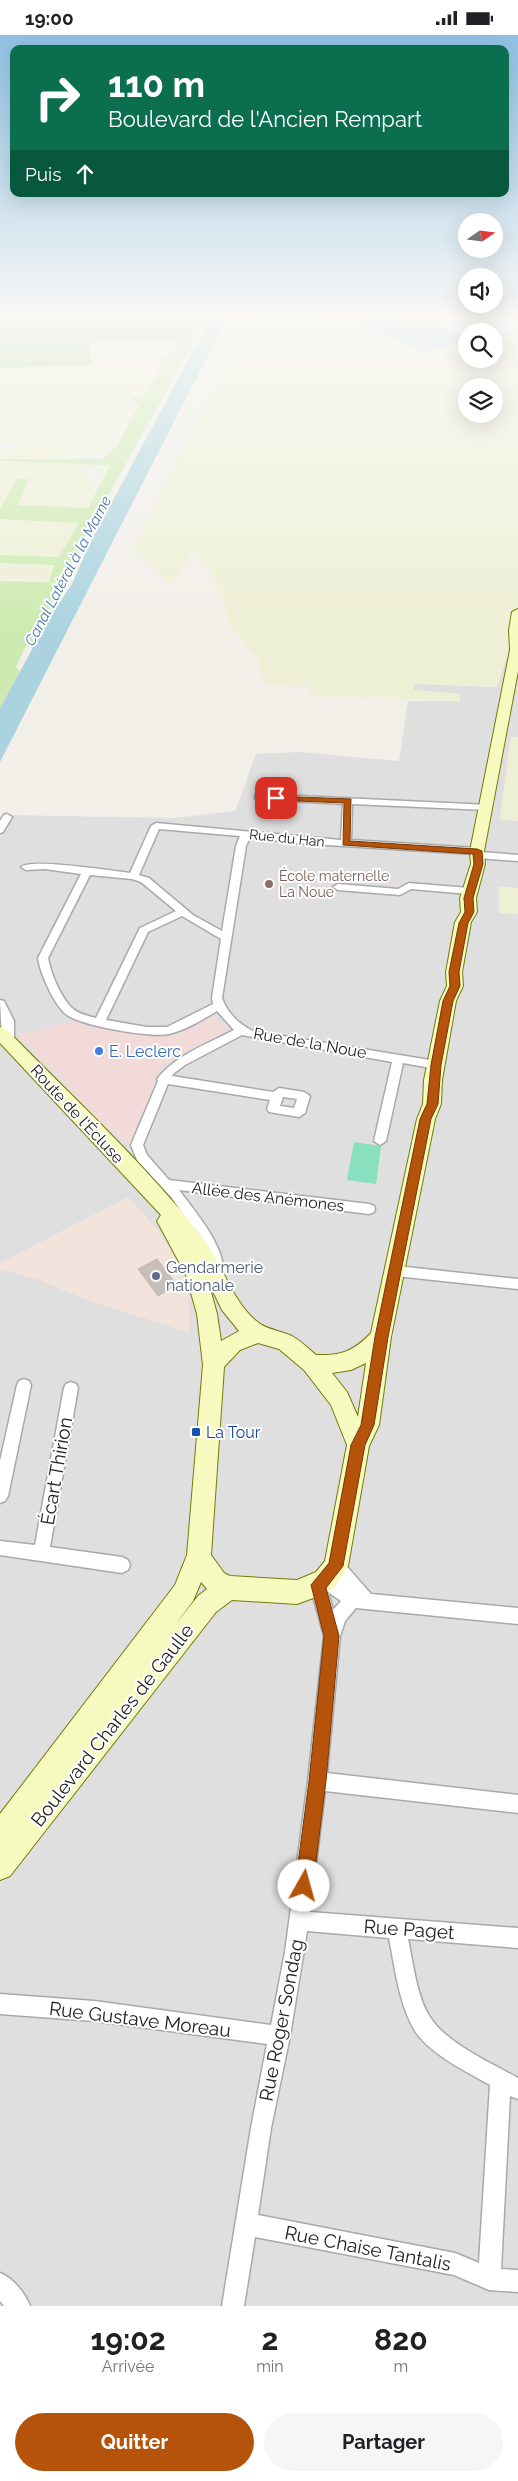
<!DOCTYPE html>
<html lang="fr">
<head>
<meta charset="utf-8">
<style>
	:root { --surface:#fff; --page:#f6f6f6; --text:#202124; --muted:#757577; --accent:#b45309 }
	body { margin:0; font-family:Raleway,sans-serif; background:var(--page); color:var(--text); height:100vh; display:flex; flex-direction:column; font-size:19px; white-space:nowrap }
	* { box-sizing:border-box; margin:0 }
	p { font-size:16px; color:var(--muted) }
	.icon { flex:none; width:28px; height:28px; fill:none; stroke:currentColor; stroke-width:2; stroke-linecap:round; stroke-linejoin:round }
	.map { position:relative; height:2271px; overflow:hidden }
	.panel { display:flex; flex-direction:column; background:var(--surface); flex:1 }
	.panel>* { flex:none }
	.hud { position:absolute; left:10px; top:10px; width:499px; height:152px; border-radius:10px; box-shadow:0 5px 20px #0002; background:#0b6e4f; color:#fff; overflow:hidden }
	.needle { width:32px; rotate:76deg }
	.fabs { position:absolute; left:458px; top:178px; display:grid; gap:10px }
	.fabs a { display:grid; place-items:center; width:45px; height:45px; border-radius:50%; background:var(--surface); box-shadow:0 5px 20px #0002; font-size:25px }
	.pin { position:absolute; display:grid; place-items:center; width:42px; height:42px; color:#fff; margin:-21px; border-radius:10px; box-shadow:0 2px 8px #0006 }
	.me { position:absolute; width:55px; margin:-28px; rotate:7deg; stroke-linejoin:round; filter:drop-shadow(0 0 4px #0008) }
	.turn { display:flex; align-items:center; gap:18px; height:105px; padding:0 15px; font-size:22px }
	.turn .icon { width:65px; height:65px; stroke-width:2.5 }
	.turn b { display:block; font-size:35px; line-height:42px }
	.then { display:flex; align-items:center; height:48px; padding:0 15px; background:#0003; gap:10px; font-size:19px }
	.eta { display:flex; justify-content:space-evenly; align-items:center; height:85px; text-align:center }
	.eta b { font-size:30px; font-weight:700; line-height:35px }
	.cta { display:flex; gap:10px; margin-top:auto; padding:10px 15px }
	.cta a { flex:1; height:58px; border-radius:30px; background:var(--accent); color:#fff; font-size:20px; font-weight:700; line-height:58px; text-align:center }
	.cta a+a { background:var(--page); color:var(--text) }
	.status { display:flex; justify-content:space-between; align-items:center; height:35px; padding:0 25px; background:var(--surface); direction:ltr }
	.status svg { height:14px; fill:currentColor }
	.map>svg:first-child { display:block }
	.residential { fill:#e0dfdf }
	.commercial { fill:#f2dad9 }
	.military { fill:#f3e3dd }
	.farmland { fill:#eef0d5; fill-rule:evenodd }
	.grass { fill:#cdebb0 }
	.forest { fill:#add19e }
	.pitch { fill:#88e0be }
	.water { fill:#aad3df }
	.building { fill:#c7bfb8; stroke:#c4b6ab }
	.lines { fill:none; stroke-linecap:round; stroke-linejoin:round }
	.minor-casing { stroke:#a9a9a9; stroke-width:3 }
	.secondary-casing { stroke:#707d05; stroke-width:2 }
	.minor { fill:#fff; fill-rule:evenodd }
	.secondary { fill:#f7fabf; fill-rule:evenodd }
	.route { fill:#b45309; stroke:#753606 }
	.education-dot { fill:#8d6e63; stroke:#fff; stroke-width:2 }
	.shop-dot { fill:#3f7fe0; stroke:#fff; stroke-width:2 }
	.service-dot { fill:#5c6f8a; stroke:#fff; stroke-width:2 }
	.transit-dot { fill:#1a4fb4; stroke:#fff; stroke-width:2 }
	.labels { text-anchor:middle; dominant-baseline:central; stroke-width:4; stroke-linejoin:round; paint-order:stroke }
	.far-street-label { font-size:14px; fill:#222; stroke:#fff }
	.far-education-label { font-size:14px; fill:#785e54; stroke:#fff; text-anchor:start }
	.far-water-label { font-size:15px; font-style:italic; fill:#4a7aab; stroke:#fff }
	.street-label { font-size:16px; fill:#222; stroke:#fff }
	.shop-label { font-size:16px; fill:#366cbe; stroke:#fff; text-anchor:start }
	.service-label { font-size:16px; fill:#4e5e75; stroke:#fff; text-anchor:start }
	.transit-label { font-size:16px; fill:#164399; stroke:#fff; text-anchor:start }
	.near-street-label { font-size:19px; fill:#222; stroke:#fff }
</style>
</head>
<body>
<div class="status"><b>19:00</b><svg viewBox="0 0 49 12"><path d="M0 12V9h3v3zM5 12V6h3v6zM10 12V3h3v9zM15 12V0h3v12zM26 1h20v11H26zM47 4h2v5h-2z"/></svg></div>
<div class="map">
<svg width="518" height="2271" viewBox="0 0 518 2271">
	<rect width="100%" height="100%" fill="#f2efe9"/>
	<polygon class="residential" points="509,614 518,614 518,702 511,703 500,784 518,786 518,853 499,852 499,878 518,879 518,2271 0,2271 0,790 4,780 174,783 235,776 256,719 298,717 399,726 408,666 460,666 459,659 414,655 414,648 497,652"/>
	<polygon class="commercial" points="215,981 228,995 164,1031 129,1111 107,1093 17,1000 73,986 174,1001"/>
	<polygon class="military" points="128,1162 159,1196 181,1233 188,1257 190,1298 90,1266 39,1245 0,1234 0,1228"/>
	<g class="farmland">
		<path d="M387,281L458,304L466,303V324H494V297H508L518,291V614H509L497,652L414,649V655L459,659L460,666L309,661V651L264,649L258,623L229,590L223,563L205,527L194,514L171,550L133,513L233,314L269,294ZM466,351H494V379H466Z"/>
		<polygon points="97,307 175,307 176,311 149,353 128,364 139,370 129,387 126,388 104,417 75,422 0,424 0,414 16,414 20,410 19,408 0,407 0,333 91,330 90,311"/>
		<polygon points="0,426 110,429 81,433 97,455 88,473 18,470 29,445 17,444 0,474"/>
		<polygon points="0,484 79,487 59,522 0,520"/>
		<polygon points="0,528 54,530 50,545 0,544"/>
		<polygon points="511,702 518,702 518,786 500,784"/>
		<polygon points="499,852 518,853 518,879 499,878"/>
	</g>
	<polygon class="grass" points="198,279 209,279 54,558 56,572 33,612 26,611 16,632 20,637 0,673 0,546 49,547 54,530 0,528 0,520 59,522 79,488 0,484 0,474 17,444 29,444 18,470 88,473 110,430 0,426 0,424 102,424 117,411 139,370 131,363 145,360 163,329 160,326 174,314 175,307 186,307"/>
	<polygon class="forest" points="0,279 198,279 186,307 97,307 90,311 91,330 0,333"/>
	<polygon class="pitch" points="354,1107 381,1111 376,1149 347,1145"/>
	<g class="water">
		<polygon points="213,279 229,279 0,727 0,673 47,587 72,549 89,510"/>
		<polygon points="250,279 343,279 289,284 251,284 248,281"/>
		<path d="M376,279H401L406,283L400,291L404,293C431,287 441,291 466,302V304L423,317L347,283L368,282Z"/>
		<polygon points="443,279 515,279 503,287"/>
	</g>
	<polygon class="building" points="157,1224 177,1250 158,1261 138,1234"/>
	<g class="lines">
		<defs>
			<g id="minor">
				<path d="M258,759L489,770V774L486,775L352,769L351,805L477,813L480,814L481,817L518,820V826L477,823L474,822L473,819L295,808L250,802L246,811L222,963C227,978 239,989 253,996L436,1026L442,1030L436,1034L403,1028L386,1106L380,1110L374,1106L392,1027L242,1000L185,1030L173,1039L172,1041L273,1057L279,1053L304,1057L310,1061L305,1078L299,1082L269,1077L267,1074L270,1065L168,1049L143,1110L147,1120L169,1145L369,1169L374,1171L375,1174L374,1177L369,1179L179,1155C192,1172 232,1220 221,1241H211L207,1220L196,1198L171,1162L137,1125L131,1110L158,1046L157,1044C176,1020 207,1009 234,995L217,976C202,985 186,995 169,999C150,1003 83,991 67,980C55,972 40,938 38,923L81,839L45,834L26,835L21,832C31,823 111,836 130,838L151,791L156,788L341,805L343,769L255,764V760ZM159,794L240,801L236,811L222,896L193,880L149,843L139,840ZM90,840L132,844L141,847L176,876L140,893L96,983C88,981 79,979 73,974C61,963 51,939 48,923ZM182,881L221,904L212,963L213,969L167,992H147L106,985L148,897ZM283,1062L297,1064L294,1073L280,1071Z"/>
				<polygon points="7,779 12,782 3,797 0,798 0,786 4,780"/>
				<polygon points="409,848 469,853 474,856 469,859 411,854 400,860 338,855 333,852 338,849 398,854"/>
				<polygon points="0,965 4,966 14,986 14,1006 8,1010 2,1006"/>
				<polygon points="396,1231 518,1244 518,1254 396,1241 391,1240 389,1236 391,1232"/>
				<polygon points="24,1344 29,1346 31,1350 8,1461 5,1466 0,1468 0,1426 17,1350 19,1346"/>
				<polygon points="71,1347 76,1349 78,1353 50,1512 122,1522 128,1525 130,1530 128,1535 122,1538 0,1520 0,1506 35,1510 64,1353 66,1349"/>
				<path d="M336,1523L342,1526L371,1559L518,1573V1589L356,1573L345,1586L340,1601L327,1738L518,1760V1778L325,1756L310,1877L518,1893V1913L408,1904C413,1927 417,1963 430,1982C446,2008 491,2028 518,2043V2064L510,2061L501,2234L518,2235V2257L489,2255L454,2240L255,2202L244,2271H222L251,2093L267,2009L94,1986L0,1979V1959L94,1966L271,1990L285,1917L308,1746L324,1601L310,1550L312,1545L325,1537L337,1545L328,1531L330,1526ZM328,1557L341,1566L333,1575ZM307,1896L389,1903C395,1933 399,1969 415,1996C430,2019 467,2037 490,2050L479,2228L455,2218L258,2180L271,2093L290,2001Z"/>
				<path d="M0,2238C13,2243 25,2258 30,2271H4L0,2266Z"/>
			</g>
			<path id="secondary" d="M518,574V636L484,816L485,829L476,863L477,877L471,887L462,937L463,951L456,966L442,1045L441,1069L435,1084L391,1302L379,1390L369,1411L348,1531L334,1553L327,1558L297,1569L232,1565L216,1577L10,1841L0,1845V1779L175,1550L187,1520L203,1330L197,1279L186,1240L157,1186L161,1180L0,1008V992L6,994C72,1062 144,1127 202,1202C222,1227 230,1263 255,1285C266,1295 279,1295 292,1301C301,1306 309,1314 316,1320C341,1321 354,1316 371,1298L417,1084L423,1069L424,1045L440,966L447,951L446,937L455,887L461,877L460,863L471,829L470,816L510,615L509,595L512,577ZM208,1246L222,1275L239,1296L221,1306L217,1279ZM258,1308L279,1314L304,1335L331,1370L347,1410L325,1526L316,1537L297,1545L230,1541L224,1538L211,1520L224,1332L240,1315ZM366,1328L358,1382L347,1357L332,1338L351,1335ZM201,1547L207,1554L198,1561L175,1590L193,1566Z"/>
		</defs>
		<use href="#minor" class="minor-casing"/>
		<use href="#secondary" class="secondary-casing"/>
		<use href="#minor" class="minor"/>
		<use href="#secondary" class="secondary"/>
	</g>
	<linearGradient id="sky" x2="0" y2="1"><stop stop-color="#8fc0e4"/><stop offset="0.47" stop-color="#f9f8f5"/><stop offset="1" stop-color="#f9f8f5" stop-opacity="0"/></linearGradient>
	<rect width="518" height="597" fill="url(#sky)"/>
	<polygon class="route" points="273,761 351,764 350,806 477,814 482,816 483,829 473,863 474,877 468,888 459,937 460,951 453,966 441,1030 438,1069 431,1084 388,1302 374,1390 365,1410 343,1531 326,1553 339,1601 326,1746 313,1851 310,1857 304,1860 298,1857 295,1851 309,1746 324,1601 311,1550 329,1528 351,1410 361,1390 375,1302 420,1084 427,1069 431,1030 443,966 450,951 449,937 459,888 465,877 464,863 474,829 473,819 343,810 344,768 276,765 273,764"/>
	<circle class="education-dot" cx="269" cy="849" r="5"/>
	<circle class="shop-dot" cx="99" cy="1016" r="5"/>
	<circle class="service-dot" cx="156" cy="1241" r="5"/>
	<rect class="transit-dot" x="191" y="1392" width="10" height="10" rx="2.5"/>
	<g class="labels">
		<g class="far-street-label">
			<text transform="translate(287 803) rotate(6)">Rue du Han</text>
		</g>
		<g class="far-education-label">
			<text x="279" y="841">École maternelle<tspan x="279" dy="16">La Noue</tspan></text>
		</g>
		<g class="far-water-label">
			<text transform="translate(68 536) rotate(-62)">Canal Latéral à la Marne</text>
		</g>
		<g class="street-label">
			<text transform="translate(310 1008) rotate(10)">Rue de la Noue</text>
			<text transform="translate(77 1079) rotate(47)">Route de l'Écluse</text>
			<text transform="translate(268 1162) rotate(7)">Allée des Anémones</text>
		</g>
		<g class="shop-label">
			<text x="109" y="1016">E. Leclerc</text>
		</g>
		<g class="service-label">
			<text x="166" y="1232">Gendarmerie<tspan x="166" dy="18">nationale</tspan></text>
		</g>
		<g class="transit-label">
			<text x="206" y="1397">La Tour</text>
		</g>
		<g class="near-street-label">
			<text transform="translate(56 1436) rotate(-80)">Écart Thirion</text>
			<text transform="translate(112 1690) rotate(-52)">Boulevard Charles de Gaulle</text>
			<text transform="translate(409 1894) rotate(4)">Rue Paget</text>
			<text transform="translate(140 1984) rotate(7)">Rue Gustave Moreau</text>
			<text transform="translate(281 1985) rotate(-79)">Rue Roger Sondag</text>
			<text transform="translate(368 2213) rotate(11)">Rue Chaise Tantalis</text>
		</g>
	</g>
</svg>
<div class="fabs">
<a><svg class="needle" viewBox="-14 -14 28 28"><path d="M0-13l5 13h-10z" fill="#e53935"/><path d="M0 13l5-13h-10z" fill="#757577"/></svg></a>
<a><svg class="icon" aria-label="sound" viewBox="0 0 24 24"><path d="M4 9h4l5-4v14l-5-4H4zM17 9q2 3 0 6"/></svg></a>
<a><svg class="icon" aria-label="search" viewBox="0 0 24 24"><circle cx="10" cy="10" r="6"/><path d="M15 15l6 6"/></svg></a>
<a><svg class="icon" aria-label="layers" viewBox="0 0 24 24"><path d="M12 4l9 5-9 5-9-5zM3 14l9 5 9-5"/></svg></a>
</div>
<div class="pin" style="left:276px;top:763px;background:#d93025"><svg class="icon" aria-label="arrive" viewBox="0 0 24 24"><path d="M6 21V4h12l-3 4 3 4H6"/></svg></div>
<svg class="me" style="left:304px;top:1851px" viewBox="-20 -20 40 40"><circle r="19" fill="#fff"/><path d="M0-13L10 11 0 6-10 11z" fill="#b45309"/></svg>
<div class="hud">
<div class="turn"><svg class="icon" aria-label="right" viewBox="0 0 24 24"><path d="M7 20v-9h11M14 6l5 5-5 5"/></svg><div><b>110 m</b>Boulevard de l'Ancien Rempart</div></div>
<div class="then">Puis<svg class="icon" aria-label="ahead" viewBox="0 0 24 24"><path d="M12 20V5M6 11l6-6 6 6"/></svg></div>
</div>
</div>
<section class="panel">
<div class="eta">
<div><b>19:02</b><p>Arrivée</p></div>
<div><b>2</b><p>min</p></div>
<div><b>820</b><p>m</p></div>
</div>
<div class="cta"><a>Quitter</a><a>Partager</a></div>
</section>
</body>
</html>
